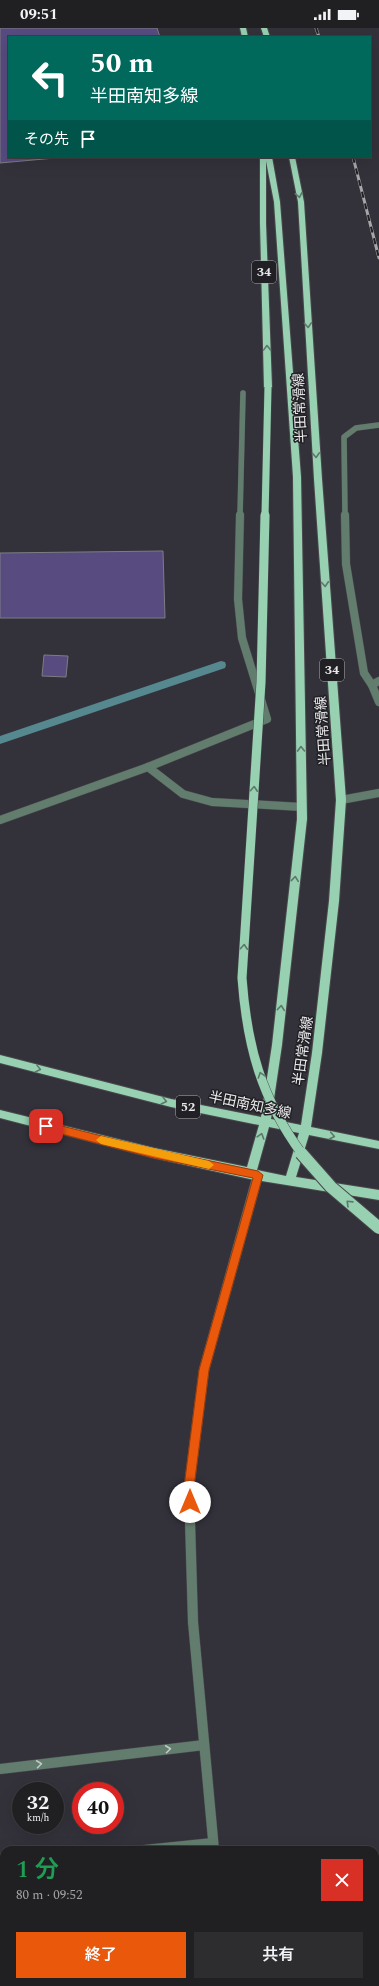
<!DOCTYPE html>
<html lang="ja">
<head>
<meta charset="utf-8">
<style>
	:root { --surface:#202022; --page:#2d2d2f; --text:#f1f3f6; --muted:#a2a3a5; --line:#3d3e40; --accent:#ea580c }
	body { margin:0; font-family:Spectral,"Noto Sans JP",serif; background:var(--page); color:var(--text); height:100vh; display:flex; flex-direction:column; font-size:15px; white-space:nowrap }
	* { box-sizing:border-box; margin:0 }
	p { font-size:13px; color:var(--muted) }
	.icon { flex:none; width:22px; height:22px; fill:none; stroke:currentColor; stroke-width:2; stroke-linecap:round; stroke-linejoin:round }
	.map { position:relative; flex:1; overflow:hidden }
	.sheet { position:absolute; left:0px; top:1818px; width:379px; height:140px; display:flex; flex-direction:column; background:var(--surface); border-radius:12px 12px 0 0; box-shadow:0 4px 16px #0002,0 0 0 1px var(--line) }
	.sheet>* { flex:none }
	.top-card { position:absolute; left:8px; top:8px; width:363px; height:122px; border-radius:0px; box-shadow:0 4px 16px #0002,0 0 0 1px var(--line); background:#00695c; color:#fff; overflow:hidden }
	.speed { position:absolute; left:12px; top:1754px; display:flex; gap:8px; font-size:20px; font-weight:700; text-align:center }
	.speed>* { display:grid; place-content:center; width:52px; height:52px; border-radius:50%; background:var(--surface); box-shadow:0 4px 16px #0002,0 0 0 1px var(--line); line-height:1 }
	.speed small { font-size:10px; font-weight:400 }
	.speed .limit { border:6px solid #d22; background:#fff; color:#111 }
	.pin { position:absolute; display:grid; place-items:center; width:34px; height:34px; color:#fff; margin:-17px; border-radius:8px; box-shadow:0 2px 6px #0006 }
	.me { position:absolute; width:44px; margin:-22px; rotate:0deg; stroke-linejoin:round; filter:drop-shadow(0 0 3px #0008) }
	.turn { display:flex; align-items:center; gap:14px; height:84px; padding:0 16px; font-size:18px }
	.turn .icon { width:52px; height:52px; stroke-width:2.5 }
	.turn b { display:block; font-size:28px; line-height:34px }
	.then { display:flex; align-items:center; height:38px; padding:0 16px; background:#0003; gap:8px; font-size:15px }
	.round { display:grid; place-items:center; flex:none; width:42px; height:42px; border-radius:0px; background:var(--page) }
	.headline { display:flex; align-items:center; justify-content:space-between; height:68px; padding:0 16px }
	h1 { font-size:24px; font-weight:600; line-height:30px; color:#1e9e55 }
	.action { display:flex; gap:8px; margin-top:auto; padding:8px 16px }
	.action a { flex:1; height:46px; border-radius:0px; background:var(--accent); color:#fff; font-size:16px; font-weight:600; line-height:46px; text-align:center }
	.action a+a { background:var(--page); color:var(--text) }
	.status { display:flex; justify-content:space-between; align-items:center; height:28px; padding:0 20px; background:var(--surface); direction:ltr }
	.status svg { height:11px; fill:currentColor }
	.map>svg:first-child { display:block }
	.built { fill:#33323b; fill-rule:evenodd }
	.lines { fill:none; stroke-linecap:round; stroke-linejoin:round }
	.stream { fill:#55888f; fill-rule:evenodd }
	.building { fill:#584b80; stroke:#7d7d81 }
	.service-far2-casing { stroke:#49484c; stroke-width:6 }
	.service-far1-casing { stroke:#49484c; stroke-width:9 }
	.service-casing { stroke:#49484c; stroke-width:11 }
	.minor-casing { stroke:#49484c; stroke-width:9 }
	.tertiary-casing { stroke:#49484c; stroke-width:11 }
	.primary-casing { stroke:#49484c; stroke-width:2 }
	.service-far2 { stroke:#627d6e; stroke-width:5.5 }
	.service-far1 { stroke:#627d6e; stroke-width:8 }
	.service { stroke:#627d6e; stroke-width:10 }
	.minor { stroke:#627d6e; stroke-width:8 }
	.tertiary { stroke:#627d6e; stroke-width:10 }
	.primary { fill:#97d1b2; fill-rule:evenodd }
	.rail-casing { stroke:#a7a6a9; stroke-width:3 }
	.rail { stroke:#212024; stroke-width:2; stroke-dasharray:6; stroke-linecap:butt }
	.primary-bridge-far2-casing { stroke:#49484c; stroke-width:8; stroke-linecap:butt }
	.primary-bridge-far1-casing { stroke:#49484c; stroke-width:10; stroke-linecap:butt }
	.primary-bridge-casing { stroke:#49484c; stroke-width:14; stroke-linecap:butt }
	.primary-bridge-far2 { stroke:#97d1b2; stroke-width:7 }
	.primary-bridge-far1 { stroke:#97d1b2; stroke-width:9 }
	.primary-bridge { stroke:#97d1b2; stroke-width:12 }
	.oneway { stroke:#5c786b }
	.oneway2 { stroke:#c0c7c5 }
	.route { fill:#ea580c; stroke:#983908 }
	.slow { fill:#f59e0b }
	.labels { text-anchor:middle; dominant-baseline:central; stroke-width:3; stroke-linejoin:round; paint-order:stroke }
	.shield { fill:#212024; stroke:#acabaf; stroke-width:1 }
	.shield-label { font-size:13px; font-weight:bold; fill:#e8e7ea }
	.street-label { font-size:14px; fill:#e8e7ea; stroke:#212024 }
</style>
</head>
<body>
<div class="status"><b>09:51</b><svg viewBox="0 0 49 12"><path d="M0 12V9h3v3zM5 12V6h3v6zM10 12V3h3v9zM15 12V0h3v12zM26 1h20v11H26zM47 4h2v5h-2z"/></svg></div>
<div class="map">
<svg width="379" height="1958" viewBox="0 0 379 1958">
	<rect width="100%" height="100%" fill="#2b2a2e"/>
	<path class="built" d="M0,0H379V1958H0ZM9,9H370V129H9ZM21,1763H55V1797H21ZM81,1763H115V1797H81ZM4,1822H375V1954H4Z"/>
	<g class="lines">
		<polygon class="stream" points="221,633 225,634 226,637 225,640 0,716 0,708"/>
	</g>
	<g class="building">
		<polygon points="0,0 157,0 160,9 9,9 9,129 66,129 0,135"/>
		<polygon points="163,523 165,590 0,590 0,525"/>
		<polygon points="44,627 68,628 66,649 42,648"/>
	</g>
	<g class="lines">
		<defs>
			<g id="service-far2">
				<polyline points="240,488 243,365"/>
				<polyline points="345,488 344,409 356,400 379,397"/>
			</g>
			<g id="service-far1">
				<polyline points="345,487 346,536 364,645 372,657"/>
				<polyline points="148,739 183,766 212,774 302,779"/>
				<polyline points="0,792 148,739 267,691 242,610 238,571 240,487"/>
			</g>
			<g id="service">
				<polyline points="0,1741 204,1717"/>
				<polyline points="145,1822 213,1815"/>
				<polyline points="0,1837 4,1837"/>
			</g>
			<g id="minor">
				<polyline points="379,653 372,657 379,674"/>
				<polyline points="341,772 379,765"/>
			</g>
			<g id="tertiary">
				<polyline points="214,1822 193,1594 189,1459 204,1342 258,1147"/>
				<polyline points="231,1954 232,1958"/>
			</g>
			<g id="primary">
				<polygon points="240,0 246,0 248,9 242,9"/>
				<polygon points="261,0 267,0 270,9 264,9"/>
				<path d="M260,129H272L280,174L301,449L307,791L282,1017L271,1091L301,1097L312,1025L329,873L336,772L314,451L298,174L289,129H295L304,174L322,451L346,772L339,873L322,1025L311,1099L379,1113V1121L309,1107L296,1149L379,1162V1172L250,1151L154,1130L0,1090V1082L154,1120L247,1139L259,1097L171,1079L0,1035V1027L171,1071L261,1089L272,1017L297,791L293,449L274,174L266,133V195L272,359L268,361L264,359L260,195ZM269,1099L299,1105L286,1148L257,1142Z"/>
			</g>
		</defs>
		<use href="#service-far2" class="service-far2-casing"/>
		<use href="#service-far1" class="service-far1-casing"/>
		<use href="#service" class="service-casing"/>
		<use href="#minor" class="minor-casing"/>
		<use href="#tertiary" class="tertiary-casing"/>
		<use href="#primary" class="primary-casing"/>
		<use href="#service-far2" class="service-far2"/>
		<use href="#service-far1" class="service-far1"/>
		<use href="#service" class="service"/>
		<use href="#minor" class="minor"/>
		<use href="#tertiary" class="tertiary"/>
		<use href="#primary" class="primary"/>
		<defs>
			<g id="rail">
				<polyline points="316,0 319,9"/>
				<polyline points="353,129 379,230"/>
			</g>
		</defs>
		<use href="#rail" class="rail-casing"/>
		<use href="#rail" class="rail"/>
		<defs>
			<polyline id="primary-bridge-far2" points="265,488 268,359"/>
			<path id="primary-bridge-far1" d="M265,487L261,654L242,950C247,1018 261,1070 302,1126"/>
			<polyline id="primary-bridge" points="301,1125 331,1159 379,1200"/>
		</defs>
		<use href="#primary-bridge-far2" class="primary-bridge-far2-casing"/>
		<use href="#primary-bridge-far1" class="primary-bridge-far1-casing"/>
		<use href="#primary-bridge" class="primary-bridge-casing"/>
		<use href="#primary-bridge-far2" class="primary-bridge-far2"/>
		<use href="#primary-bridge-far1" class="primary-bridge-far1"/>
		<use href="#primary-bridge" class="primary-bridge"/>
	</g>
	<defs><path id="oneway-chevron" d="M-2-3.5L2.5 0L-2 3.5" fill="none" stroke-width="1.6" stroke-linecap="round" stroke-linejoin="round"/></defs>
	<g class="oneway">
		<use href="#oneway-chevron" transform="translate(299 167) rotate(79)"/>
		<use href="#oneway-chevron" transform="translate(308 297) rotate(87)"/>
		<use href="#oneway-chevron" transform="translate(267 320) rotate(-92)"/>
		<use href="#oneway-chevron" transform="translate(316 427) rotate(87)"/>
		<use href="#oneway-chevron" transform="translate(325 556) rotate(86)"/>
		<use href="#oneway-chevron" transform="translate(301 721) rotate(-91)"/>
		<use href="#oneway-chevron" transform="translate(254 761) rotate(-86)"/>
		<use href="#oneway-chevron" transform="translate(295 851) rotate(-84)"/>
		<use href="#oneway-chevron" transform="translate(244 919) rotate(-86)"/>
		<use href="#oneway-chevron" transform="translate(281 980) rotate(-84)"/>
		<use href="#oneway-chevron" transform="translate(38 1041) rotate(14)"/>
		<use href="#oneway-chevron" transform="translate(261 1047) rotate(-108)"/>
		<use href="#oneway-chevron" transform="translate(164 1073) rotate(14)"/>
		<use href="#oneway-chevron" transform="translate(261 1108) rotate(-73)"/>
		<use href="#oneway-chevron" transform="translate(332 1108) rotate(11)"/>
		<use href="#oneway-chevron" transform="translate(349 1175) rotate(-136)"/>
	</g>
	<g class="oneway2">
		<use href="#oneway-chevron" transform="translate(168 1721) rotate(-7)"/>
		<use href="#oneway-chevron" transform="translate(39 1736) rotate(-7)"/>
	</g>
	<polygon class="route" points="46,1094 154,1121 258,1143 263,1147 209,1342 194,1459 193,1478 190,1479 186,1478 184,1459 199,1342 253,1150 154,1130 46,1102 42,1098"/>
	<polygon class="slow" points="101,1108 209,1133 214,1137 209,1141 101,1116 96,1112"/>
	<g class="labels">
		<g class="shield">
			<rect x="252" y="233" width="24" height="22" rx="3"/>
			<rect x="320" y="631" width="24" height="22" rx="3"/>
			<rect x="176" y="1068" width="24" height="22" rx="3"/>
		</g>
		<g class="shield-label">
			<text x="264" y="244">34</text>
			<text x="332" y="642">34</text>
			<text x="188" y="1079">52</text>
		</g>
		<g class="street-label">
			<text transform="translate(300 380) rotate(-93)">半田常滑線</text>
			<text transform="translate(323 703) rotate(-94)">半田常滑線</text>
			<text transform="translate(303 1023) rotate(-82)">半田常滑線</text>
			<text transform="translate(250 1077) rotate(12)">半田南知多線</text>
		</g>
	</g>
</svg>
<div class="speed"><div>32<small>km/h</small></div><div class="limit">40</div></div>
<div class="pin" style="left:46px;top:1098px;background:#d93025"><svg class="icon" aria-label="arrive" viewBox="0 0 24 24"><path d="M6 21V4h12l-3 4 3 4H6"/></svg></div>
<svg class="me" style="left:190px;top:1474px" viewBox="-20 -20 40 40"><circle r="19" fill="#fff"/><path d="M0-13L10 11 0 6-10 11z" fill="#ea580c"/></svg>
<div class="top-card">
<div class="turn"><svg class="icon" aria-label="left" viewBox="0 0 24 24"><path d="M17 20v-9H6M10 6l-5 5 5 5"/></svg><div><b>50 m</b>半田南知多線</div></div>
<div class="then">その先<svg class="icon" aria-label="arrive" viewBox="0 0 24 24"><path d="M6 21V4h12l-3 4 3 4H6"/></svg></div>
</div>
<section class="sheet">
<div class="headline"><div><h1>1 分</h1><p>80 m · 09:52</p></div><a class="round" style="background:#d93025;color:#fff"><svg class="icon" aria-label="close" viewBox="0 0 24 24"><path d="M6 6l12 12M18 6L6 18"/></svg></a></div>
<div class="action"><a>終了</a><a>共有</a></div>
</section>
</div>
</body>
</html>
